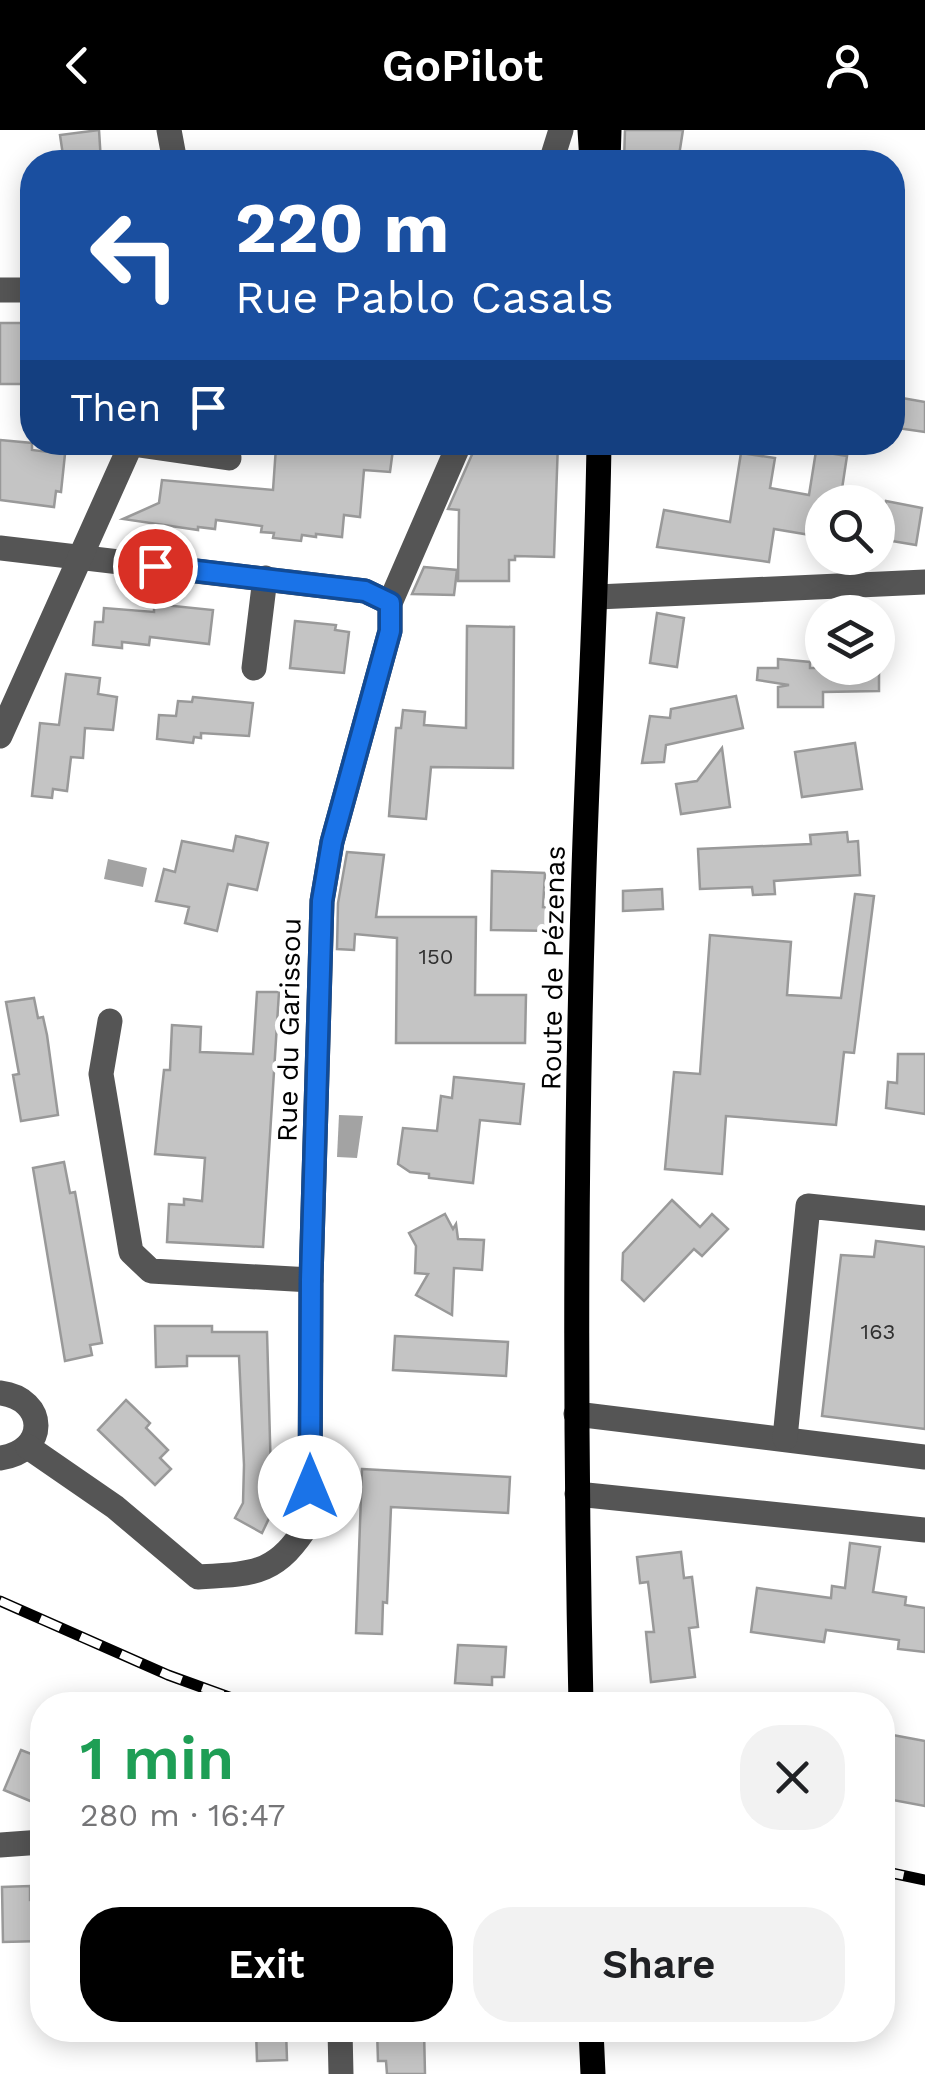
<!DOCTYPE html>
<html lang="en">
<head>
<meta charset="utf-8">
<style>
	:root { --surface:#fff; --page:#f2f2f2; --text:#202124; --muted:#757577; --accent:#000 }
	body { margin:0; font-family:"Work Sans",sans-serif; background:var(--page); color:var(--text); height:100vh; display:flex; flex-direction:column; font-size:38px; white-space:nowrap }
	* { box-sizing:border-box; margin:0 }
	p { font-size:32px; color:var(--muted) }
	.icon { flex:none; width:55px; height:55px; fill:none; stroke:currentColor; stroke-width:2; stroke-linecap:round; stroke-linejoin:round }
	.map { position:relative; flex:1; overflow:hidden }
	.details { position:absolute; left:30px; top:1562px; width:865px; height:350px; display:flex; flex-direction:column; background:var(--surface); border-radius:40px; box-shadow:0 5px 25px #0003 }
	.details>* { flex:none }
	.guide { position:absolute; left:20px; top:20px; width:885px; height:305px; border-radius:40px; box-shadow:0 5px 25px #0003; background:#1a4fa0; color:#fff; overflow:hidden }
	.tools { position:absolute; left:805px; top:355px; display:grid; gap:20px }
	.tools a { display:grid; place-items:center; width:90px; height:90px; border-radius:50%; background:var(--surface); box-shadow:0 5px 25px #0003; font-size:50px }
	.pin { position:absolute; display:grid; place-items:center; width:85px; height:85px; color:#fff; margin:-42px; border:5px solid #fff; border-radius:50%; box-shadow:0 2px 10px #0007 }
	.me { position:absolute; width:110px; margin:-55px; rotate:0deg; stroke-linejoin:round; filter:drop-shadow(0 0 8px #0008) }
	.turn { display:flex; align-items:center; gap:35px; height:210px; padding:0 50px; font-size:45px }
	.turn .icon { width:130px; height:130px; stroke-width:2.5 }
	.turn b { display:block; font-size:70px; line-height:85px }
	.then { display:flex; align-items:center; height:95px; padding:0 50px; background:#0003; gap:20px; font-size:38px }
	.round { display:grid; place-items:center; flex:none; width:105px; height:105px; border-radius:40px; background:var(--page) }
	.head { display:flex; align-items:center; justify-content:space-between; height:170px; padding:0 50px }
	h1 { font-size:60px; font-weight:600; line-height:75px; color:#1e9e55 }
	.cta { display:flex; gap:20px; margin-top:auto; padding:20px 50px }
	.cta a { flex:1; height:115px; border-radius:40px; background:var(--accent); color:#fff; font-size:40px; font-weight:600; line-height:115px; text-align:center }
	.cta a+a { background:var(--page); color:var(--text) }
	header { display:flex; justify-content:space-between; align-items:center; height:130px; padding:0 50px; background:var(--accent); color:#fff; font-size:45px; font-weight:600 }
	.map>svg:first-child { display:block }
	.water { fill:#a3a3a3 }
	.building { fill:#c4c4c4; stroke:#999; stroke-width:2.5 }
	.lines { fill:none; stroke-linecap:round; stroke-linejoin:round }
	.minor { stroke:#555; stroke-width:25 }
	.major { stroke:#000; stroke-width:25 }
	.rail-casing { stroke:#000; stroke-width:11 }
	.rail { stroke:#fff; stroke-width:8; stroke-dasharray:22; stroke-linecap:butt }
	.route-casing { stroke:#114b97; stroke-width:25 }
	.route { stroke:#1a73e8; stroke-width:18 }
	.labels { text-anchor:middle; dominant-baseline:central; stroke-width:10; stroke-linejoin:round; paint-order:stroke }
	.number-label { font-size:22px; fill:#313131 }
	.street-label { font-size:28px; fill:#000; stroke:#fff }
</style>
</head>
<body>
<header><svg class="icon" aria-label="back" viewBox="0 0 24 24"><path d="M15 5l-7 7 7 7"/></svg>GoPilot<svg class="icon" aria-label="person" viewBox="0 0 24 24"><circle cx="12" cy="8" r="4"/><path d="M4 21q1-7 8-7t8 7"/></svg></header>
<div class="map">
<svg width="925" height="1944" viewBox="0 0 925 1944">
	<rect width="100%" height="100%" fill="#fff"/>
	<g class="water">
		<polygon points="108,729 147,738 143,757 104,749"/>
		<polygon points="339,985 363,986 357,1028 337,1027"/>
	</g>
	<g class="building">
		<polygon points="99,0 101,32 64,32 60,5"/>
		<polygon points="625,0 683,0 678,32 624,32"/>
		<polygon points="0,193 32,193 32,229 25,229 26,254 0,254"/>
		<polygon points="902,268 925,272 925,302 897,298"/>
		<polygon points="0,310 32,313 32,320 65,324 61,362 56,361 54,377 0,370"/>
		<polygon points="280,312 394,312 390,342 364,340 360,387 344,385 342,407 316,404 316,407 302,405 301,411 273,408 274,403 261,402 262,396 216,390 215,399 198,397 198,400 123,389 159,373 162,350 273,360 276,317 280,318"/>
		<polygon points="527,312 558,312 554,427 515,426 515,430 509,430 509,451 458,451 459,380 448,379 474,320 527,323"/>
		<polygon points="816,321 847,326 840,372 822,372 822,407 774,399 769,432 657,417 664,380 730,392 741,323 775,328 770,358 809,365"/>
		<polygon points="886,371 922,378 916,415 880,409"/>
		<polygon points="424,437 457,440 454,465 412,464"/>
		<polygon points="154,474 213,480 209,514 150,507 149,515 122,512 122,518 93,515 95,492 103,492 104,478 154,482"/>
		<polygon points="657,483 684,488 677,537 650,533"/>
		<polygon points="295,491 336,495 335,500 349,502 344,543 290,538"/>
		<polygon points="467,496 514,497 513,638 431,637 426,689 389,686 396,598 401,598 403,580 425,582 424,595 466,598"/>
		<polygon points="778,529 810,532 810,538 879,538 879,561 823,562 823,577 778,577 778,557 789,555 757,550 758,538 778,538"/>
		<polygon points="66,544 100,548 98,564 117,567 113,600 85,598 83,628 71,627 67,661 53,659 52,668 32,666 40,593 59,595"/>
		<polygon points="736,566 743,598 666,615 664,632 642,633 650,586 670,588 671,579"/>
		<polygon points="193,567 253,573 249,606 201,603 201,608 194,607 193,613 157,609 159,585 176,586 178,571 192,572"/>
		<polygon points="855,613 862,659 802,667 795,622"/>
		<polygon points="722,618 730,677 681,684 676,654 697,651"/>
		<polygon points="847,702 848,712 858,711 860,745 774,751 775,764 753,765 752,757 700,759 698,719 811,714 810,705"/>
		<polygon points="236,706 268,713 257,760 228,754 217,801 185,793 189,777 156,771 164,739 175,742 182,711 233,721"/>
		<polygon points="347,722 384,725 376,787 476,787 475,865 526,865 525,913 396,913 397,808 355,804 354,820 337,819 338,773"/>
		<polygon points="492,741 545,743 543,777 556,778 555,801 491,800"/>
		<polygon points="662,759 663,779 623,781 623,761"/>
		<polygon points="855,764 874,766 854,923 844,922 836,995 726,986 722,1044 665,1039 674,942 700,944 710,805 791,812 787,865 841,868"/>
		<polygon points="257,862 279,862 263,1117 167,1112 169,1074 184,1075 184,1069 202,1071 205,1028 155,1024 164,940 170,940 172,895 201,897 200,922 253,924"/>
		<polygon points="34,868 38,888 43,887 47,905 58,985 21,991 13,945 19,944 6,872"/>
		<polygon points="898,924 925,924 925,984 886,978 888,952 897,953"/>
		<polygon points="454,947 524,954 520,994 480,990 473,1053 429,1048 429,1044 410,1042 398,1034 403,998 437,1001 441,966 452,968"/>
		<polygon points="64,1032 70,1063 75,1062 102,1213 90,1215 92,1225 65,1231 33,1038"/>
		<polygon points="672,1070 700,1097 712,1084 728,1099 702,1126 694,1119 644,1171 622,1150 623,1123"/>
		<polygon points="445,1084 453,1099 456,1094 458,1109 484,1110 482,1140 454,1138 452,1185 416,1165 428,1144 415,1143 416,1116 409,1103"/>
		<polygon points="876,1111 925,1117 925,1299 822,1286 841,1125 874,1127"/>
		<polygon points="155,1196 212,1196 212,1202 267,1202 272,1382 262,1403 235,1388 243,1373 244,1335 239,1226 187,1226 187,1236 156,1237"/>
		<polygon points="395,1206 508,1212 506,1246 393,1240"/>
		<polygon points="126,1270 150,1293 146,1298 168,1320 160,1328 171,1339 155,1355 98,1300"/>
		<polygon points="362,1339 510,1347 508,1383 391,1377 387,1473 383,1472 382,1504 356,1503"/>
		<polygon points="850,1413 880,1417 873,1462 906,1467 905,1475 925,1478 925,1522 898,1519 899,1510 826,1500 824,1512 751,1502 757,1458 831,1468 832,1456 845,1458"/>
		<polygon points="681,1422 684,1448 692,1447 698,1497 689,1498 695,1547 651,1552 646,1502 654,1502 648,1452 640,1453 637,1427"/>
		<polygon points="458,1515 506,1517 504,1547 492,1547 492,1555 455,1553"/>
		<polygon points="882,1603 925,1611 925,1676 882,1668"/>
		<polygon points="21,1620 42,1628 42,1654 35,1673 4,1660"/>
		<polygon points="30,1756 30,1770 42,1769 42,1811 3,1812 2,1757"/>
		<polygon points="256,1900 286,1900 287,1930 257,1931"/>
		<polygon points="377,1900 424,1900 425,1944 387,1944 386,1931 378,1931"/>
	</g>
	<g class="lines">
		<g class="minor">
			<polyline points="169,0 175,32"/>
			<polyline points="551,32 561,0"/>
			<polyline points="0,160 32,160"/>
			<polyline points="132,314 229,328"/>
			<polyline points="0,418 365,461 390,473"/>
			<polyline points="597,467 925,452"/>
			<polyline points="254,538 265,448"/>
			<polyline points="0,606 132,312"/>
			<polyline points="110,891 101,944 131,1122 151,1141 311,1150"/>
			<path d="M0,1263C48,1269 48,1322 0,1328"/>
			<polyline points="576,1284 925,1327"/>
			<polyline points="785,1308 808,1076 925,1088"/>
			<path d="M28,1317L115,1377L198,1447C257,1444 277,1444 310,1391L311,1150L322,771L332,712L390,501V473L460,312"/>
			<polyline points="577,1364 925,1400"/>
			<polyline points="0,1715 42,1712"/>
			<polyline points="340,1900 341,1944"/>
		</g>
		<g class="major">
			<polyline points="590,0 592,32"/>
			<polyline points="608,32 609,0"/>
			<path d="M581,1575C575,1308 575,1040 583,773C587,620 597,466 599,312"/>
			<polyline points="591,1900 593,1944"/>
		</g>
		<defs>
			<g id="rail">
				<polyline points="0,1471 168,1545 251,1575"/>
				<polyline points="882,1741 925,1750"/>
			</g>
		</defs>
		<use href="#rail" class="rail-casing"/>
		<use href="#rail" class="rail"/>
	</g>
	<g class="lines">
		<defs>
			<polyline id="route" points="155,436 365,461 390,473 390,501 332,712 322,771 311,1150 310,1357"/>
		</defs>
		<use href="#route" class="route-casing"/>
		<use href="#route" class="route"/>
	</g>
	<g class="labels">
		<g class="number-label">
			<text x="436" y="826">150</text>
			<text x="878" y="1201">163</text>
		</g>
		<g class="street-label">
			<text transform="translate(553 838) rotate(-89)">Route de Pézenas</text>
			<text transform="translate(289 900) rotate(-89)">Rue du Garissou</text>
		</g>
	</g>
</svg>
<div class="tools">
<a><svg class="icon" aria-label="search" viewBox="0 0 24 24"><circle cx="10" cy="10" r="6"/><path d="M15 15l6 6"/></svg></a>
<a><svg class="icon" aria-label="layers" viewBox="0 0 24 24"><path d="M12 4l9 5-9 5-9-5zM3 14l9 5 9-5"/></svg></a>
</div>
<div class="pin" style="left:155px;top:436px;background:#d93025"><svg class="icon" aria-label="arrive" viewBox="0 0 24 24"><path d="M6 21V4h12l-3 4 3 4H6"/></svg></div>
<svg class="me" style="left:310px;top:1357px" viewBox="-20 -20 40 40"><circle r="19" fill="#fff"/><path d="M0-13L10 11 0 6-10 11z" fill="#1a73e8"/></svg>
<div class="guide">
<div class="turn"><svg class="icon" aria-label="left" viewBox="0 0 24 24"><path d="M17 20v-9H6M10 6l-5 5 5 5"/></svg><div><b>220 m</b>Rue Pablo Casals</div></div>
<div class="then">Then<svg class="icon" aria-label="arrive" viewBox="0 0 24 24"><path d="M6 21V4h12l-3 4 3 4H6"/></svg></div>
</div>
<section class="details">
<div class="head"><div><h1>1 min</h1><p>280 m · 16:47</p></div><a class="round"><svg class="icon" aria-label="close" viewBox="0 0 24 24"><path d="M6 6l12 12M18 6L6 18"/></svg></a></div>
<div class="cta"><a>Exit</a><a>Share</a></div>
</section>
</div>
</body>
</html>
